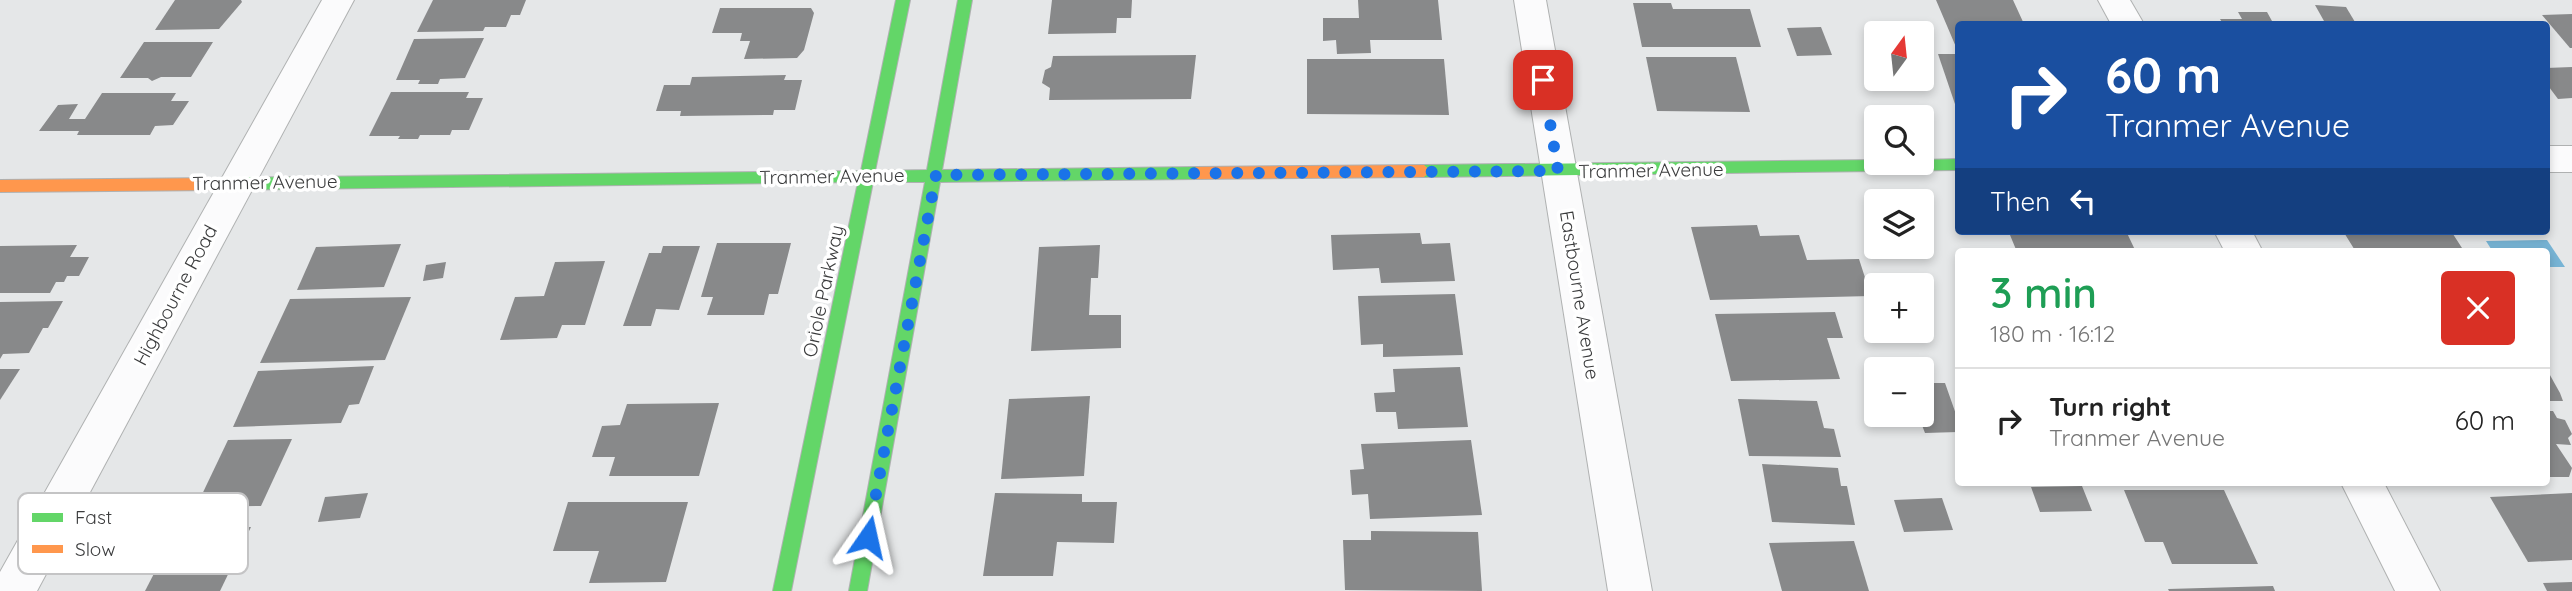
<!DOCTYPE html>
<html lang="en">
<head>
<meta charset="utf-8">
<style>
	:root { --surface:#fff; --page:#f6f6f6; --text:#222; --muted:#767676; --line:#e0e0e0 }
	body { margin:0; font-family:Quicksand,sans-serif; background:var(--page); color:var(--text); height:100vh; display:flex; flex-direction:column; font-size:26px; white-space:nowrap }
	* { box-sizing:border-box; margin:0 }
	p { font-size:23px; color:var(--muted) }
	.icon { flex:none; width:38px; height:38px; fill:none; stroke:currentColor; stroke-width:2; stroke-linecap:round; stroke-linejoin:round }
	.map { position:relative; flex:1; overflow:hidden }
	.drawer { position:absolute; left:1955px; top:248px; width:595px; height:238px; display:flex; flex-direction:column; background:var(--surface); border-radius:7px; box-shadow:0 4px 10px #0003 }
	.drawer>* { flex:none }
	.hud { position:absolute; left:1955px; top:21px; width:595px; height:214px; border-radius:7px; box-shadow:0 4px 10px #0003; background:#1a4fa0; color:#fff; overflow:hidden }
	.needle { width:46px; rotate:15deg }
	.controls { position:absolute; left:1864px; top:21px; display:grid; gap:14px }
	.controls a { display:grid; place-items:center; width:70px; height:70px; border-radius:7px; background:var(--surface); box-shadow:0 4px 10px #0003; font-size:35px }
	.pin { position:absolute; display:grid; place-items:center; width:60px; height:60px; color:#fff; margin:-30px; border-radius:14px; box-shadow:0 4px 10px #0006 }
	.me { position:absolute; width:77px; margin:-38px; rotate:11deg; stroke-linejoin:round; filter:drop-shadow(0 0 5px #0008) }
	.turn { display:flex; align-items:center; gap:24px; height:147px; padding:0 35px; font-size:32px }
	.turn .icon { width:91px; height:91px; stroke-width:2.5 }
	.turn b { display:block; font-size:49px; line-height:60px }
	.then { display:flex; align-items:center; height:66px; padding:0 35px; background:#0003; gap:14px; font-size:26px }
	.round { display:grid; place-items:center; flex:none; width:74px; height:74px; border-radius:7px; background:var(--page) }
	.overview { display:flex; align-items:center; justify-content:space-between; height:119px; padding:0 35px }
	h1 { font-size:42px; font-weight:600; line-height:52px; color:#1e9e55 }
	ul { padding:0; list-style:none }
	li { display:flex; align-items:center; gap:21px; height:105px; padding:0 35px; border-top:2px solid var(--line) }
	li div { flex:1 }
	li b { display:block; font-size:26px }
	li em { font-style:normal }
	.map>svg:first-child { display:block }
	.water { fill:#77b4d5 }
	.building { fill:#88898a }
	.lines { fill:none; stroke-linecap:round; stroke-linejoin:round }
	.street-casing { stroke:#afb1b1; stroke-width:2 }
	.fast-casing { stroke:#afb1b1; stroke-width:2 }
	.slow-casing { stroke:#afb1b1; stroke-width:2 }
	.street { fill:#fbfbfc; fill-rule:evenodd }
	.fast { fill:#63d668; fill-rule:evenodd }
	.slow { fill:#ff974d; fill-rule:evenodd }
	.route { stroke:#1a73e8; stroke-width:12; stroke-dasharray:0 21.6 }
	.labels { text-anchor:middle; dominant-baseline:central; stroke-width:7; stroke-linejoin:round; paint-order:stroke }
	.street-label { font-size:19px; fill:#3b3c3d; stroke:#fff }
	.key { fill:#fff; stroke:#c4c4c5; stroke-width:2 }
	.key-label { font-size:19px; fill:#3b3c3d }
</style>
</head>
<body>
<div class="map">
<svg width="2572" height="591" viewBox="0 0 2572 591">
	<rect width="100%" height="100%" fill="#e5e7e8"/>
	<polygon class="water" points="2547,240 2565,267 2546,267 2546,252 2493,252 2486,241"/>
	<g class="building">
		<polygon points="175,0 241,0 242,2 219,29 155,30"/>
		<polygon points="433,0 526,0 520,15 511,15 506,27 485,27 483,31 417,32"/>
		<polygon points="1052,0 1132,0 1131,18 1117,18 1116,33 1048,34"/>
		<polygon points="1358,0 1438,0 1442,40 1370,40 1371,53 1337,54 1336,40 1323,41 1323,18 1359,18"/>
		<polygon points="1936,0 2013,0 2024,24 1958,24 1958,47 1956,47"/>
		<polygon points="1633,3 1671,3 1673,9 1750,9 1761,47 1642,47"/>
		<polygon points="2315,5 2346,7 2355,22 2324,21"/>
		<polygon points="720,8 811,8 814,13 804,50 797,58 744,59 750,41 740,41 742,33 712,33"/>
		<polygon points="2238,12 2267,12 2272,21 2293,21 2295,24 2223,24 2220,19 2242,19"/>
		<polygon points="2572,14 2572,48 2570,48 2542,15"/>
		<polygon points="1821,27 1832,55 1797,56 1787,28"/>
		<polygon points="484,38 465,78 440,79 438,84 418,84 420,80 396,80 414,39"/>
		<polygon points="144,42 213,42 191,77 161,77 152,81 148,78 120,78"/>
		<polygon points="1938,54 1958,54 1958,107 1956,107"/>
		<polygon points="1196,55 1191,99 1049,100 1050,88 1042,83 1045,70 1051,67 1053,56"/>
		<polygon points="1646,57 1736,57 1750,112 1657,111"/>
		<polygon points="1307,59 1444,59 1449,115 1307,114"/>
		<polygon points="2572,67 2572,98 2558,99 2546,83 2546,68"/>
		<polygon points="786,75 784,80 802,80 795,110 774,110 773,115 680,116 681,111 656,111 664,85 690,85 692,77"/>
		<polygon points="391,92 469,92 466,98 483,98 469,130 452,130 450,135 420,135 418,139 398,139 400,136 369,136"/>
		<polygon points="102,93 176,93 171,101 189,101 173,125 155,126 150,135 77,135 79,131 39,131 58,105 78,104 69,119 85,119"/>
		<polygon points="1757,225 1760,236 1799,235 1807,260 1859,259 1871,296 1710,300 1691,227"/>
		<polygon points="2023,231 2126,231 2136,252 2017,252 2010,235 2025,234"/>
		<polygon points="2343,231 2451,231 2462,248 2424,249 2426,252 2356,252"/>
		<polygon points="1420,233 1422,244 1450,243 1455,281 1381,283 1379,268 1333,270 1331,235"/>
		<polygon points="717,243 791,243 778,294 769,294 764,315 707,315 713,297 701,297"/>
		<polygon points="401,244 384,287 297,290 316,247"/>
		<polygon points="77,245 70,257 89,257 79,276 67,276 64,282 56,282 50,293 0,293 0,246"/>
		<polygon points="1100,245 1098,278 1091,278 1089,315 1121,315 1121,348 1031,351 1039,247"/>
		<polygon points="663,246 700,246 679,310 656,309 651,326 623,326 649,253 661,253"/>
		<polygon points="605,261 585,325 562,325 557,338 500,340 515,297 544,296 555,262"/>
		<polygon points="446,262 443,278 423,281 426,265"/>
		<polygon points="1455,294 1463,355 1383,357 1383,344 1361,345 1358,296"/>
		<polygon points="411,297 385,360 260,363 290,299"/>
		<polygon points="63,301 48,328 43,328 29,353 3,354 0,359 0,302"/>
		<polygon points="1835,312 1843,338 1827,338 1840,379 1731,381 1715,314"/>
		<polygon points="374,366 359,404 349,405 341,423 233,427 258,371"/>
		<polygon points="1460,367 1468,427 1398,429 1396,412 1376,412 1374,393 1395,392 1393,369"/>
		<polygon points="2546,368 2560,393 2563,401 2546,401"/>
		<polygon points="0,369 20,369 0,400"/>
		<polygon points="1922,383 1945,383 1958,420 1958,432 1925,433 1918,415 1922,415"/>
		<polygon points="1090,396 1084,476 1001,479 1009,399"/>
		<polygon points="1738,399 1817,401 1824,428 1834,429 1841,457 1749,456"/>
		<polygon points="719,403 699,476 609,476 615,457 592,457 602,426 620,425 627,404"/>
		<polygon points="2546,411 2553,411 2557,418 2565,420 2572,434 2568,438 2571,445 2556,444 2572,468 2569,477 2546,477"/>
		<polygon points="292,439 261,506 196,507 228,440"/>
		<polygon points="1471,440 1482,515 1370,519 1368,494 1352,495 1350,470 1364,469 1361,444"/>
		<polygon points="1762,464 1838,468 1841,486 1847,486 1855,525 1772,522"/>
		<polygon points="2082,486 2092,511 2040,512 2031,487"/>
		<polygon points="2124,490 2224,490 2258,564 2172,564 2163,542 2145,542"/>
		<polygon points="368,493 360,518 318,522 325,497"/>
		<polygon points="995,493 1082,494 1082,502 1117,502 1114,543 1057,542 1053,576 983,576"/>
		<polygon points="2572,493 2572,560 2528,562 2490,497"/>
		<polygon points="1942,498 1953,530 1904,532 1894,500"/>
		<polygon points="568,502 688,502 666,582 589,583 599,551 553,551"/>
		<polygon points="178,527 251,527 220,591 145,591"/>
		<polygon points="1371,531 1478,532 1482,591 1345,590 1343,540 1371,540"/>
		<polygon points="1854,541 1869,591 1782,591 1769,543"/>
		<polygon points="2572,582 2572,591 2547,591 2543,583"/>
		<polygon points="2273,586 2275,591 2169,591 2168,589"/>
	</g>
	<g class="lines">
		<defs>
			<g id="street">
				<polygon points="322,0 354,0 37,591 0,591 0,572"/>
				<polygon points="1514,0 1546,0 1652,591 1608,591"/>
				<polygon points="2098,0 2130,0 2144,24 2111,24"/>
				<rect x="2546" y="146" width="26" height="26"/>
				<polygon points="2214,231 2252,231 2263,252 2225,252"/>
				<polygon points="2341,483 2384,483 2440,591 2395,591"/>
			</g>
			<g id="fast">
				<polygon points="896,0 910,0 875,171 927,170 958,0 972,0 942,170 1196,167 1203,173 1196,179 940,182 867,591 849,591 925,182 873,182 791,591 773,591 858,182 219,190 212,184 219,178 861,171"/>
				<polygon points="1876,160 1876,163 1922,163 1922,160 1958,159 1958,170 1424,177 1417,171 1424,165"/>
			</g>
			<g id="slow">
				<polygon points="1424,165 1431,171 1424,177 1196,179 1189,173 1196,167"/>
				<polygon points="219,178 226,184 219,190 0,192 0,180"/>
			</g>
		</defs>
		<use href="#street" class="street-casing"/>
		<use href="#fast" class="fast-casing"/>
		<use href="#slow" class="slow-casing"/>
		<use href="#street" class="street"/>
		<use href="#fast" class="fast"/>
		<use href="#slow" class="slow"/>
	</g>
	<g class="lines">
		<polyline class="route" points="868,537 936,175 1558,171 1543,80"/>
	</g>
	<g class="labels">
		<g class="street-label">
			<text transform="translate(1651 170) rotate(-1)">Tranmer Avenue</text>
			<text transform="translate(832 176) rotate(-1)">Tranmer Avenue</text>
			<text transform="translate(265 182) rotate(-1)">Tranmer Avenue</text>
			<text transform="translate(823 291) rotate(-78)">Oriole Parkway</text>
			<text transform="translate(175 295) rotate(-62)">Highbourne Road</text>
			<text transform="translate(1580 295) rotate(81)">Eastbourne Avenue</text>
		</g>
	</g>
	<rect x="18" y="493" width="230" height="81" rx="10" class="key"/>
	<rect x="32" y="513" width="31" height="9" fill="#63d668"/>
	<rect x="32" y="545" width="31" height="8" fill="#ff974d"/>
	<g class="key-label">
		<text x="75" y="524">Fast</text>
		<text x="75" y="556">Slow</text>
	</g>
</svg>
<div class="controls">
<a><svg class="needle" viewBox="-14 -14 28 28"><path d="M0-13l5 13h-10z" fill="#e53935"/><path d="M0 13l5-13h-10z" fill="#767676"/></svg></a>
<a><svg class="icon" aria-label="search" viewBox="0 0 24 24"><circle cx="10" cy="10" r="6"/><path d="M15 15l6 6"/></svg></a>
<a><svg class="icon" aria-label="layers" viewBox="0 0 24 24"><path d="M12 4l9 5-9 5-9-5zM3 14l9 5 9-5"/></svg></a>
<a>+</a>
<a>−</a>
</div>
<div class="pin" style="left:1543px;top:80px;background:#d93025"><svg class="icon" aria-label="arrive" viewBox="0 0 24 24"><path d="M6 21V4h12l-3 4 3 4H6"/></svg></div>
<svg class="me" style="left:868px;top:537px" viewBox="-20 -20 40 40"><path d="M0-17L14 15 0 8-14 15z" fill="#1a73e8" stroke="#fff" stroke-width="4"/></svg>
<div class="hud">
<div class="turn"><svg class="icon" aria-label="right" viewBox="0 0 24 24"><path d="M7 20v-9h11M14 6l5 5-5 5"/></svg><div><b>60 m</b>Tranmer Avenue</div></div>
<div class="then">Then<svg class="icon" aria-label="left" viewBox="0 0 24 24"><path d="M17 20v-9H6M10 6l-5 5 5 5"/></svg></div>
</div>
<section class="drawer">
<div class="overview"><div><h1>3 min</h1><p>180 m · 16:12</p></div><a class="round" style="background:#d93025;color:#fff"><svg class="icon" aria-label="close" viewBox="0 0 24 24"><path d="M6 6l12 12M18 6L6 18"/></svg></a></div>
<ul>
<li><svg class="icon" aria-label="right" viewBox="0 0 24 24"><path d="M7 20v-9h11M14 6l5 5-5 5"/></svg><div><b>Turn right</b><p>Tranmer Avenue</p></div><em>60 m</em></li>
</ul>
</section>
</div>
</body>
</html>
